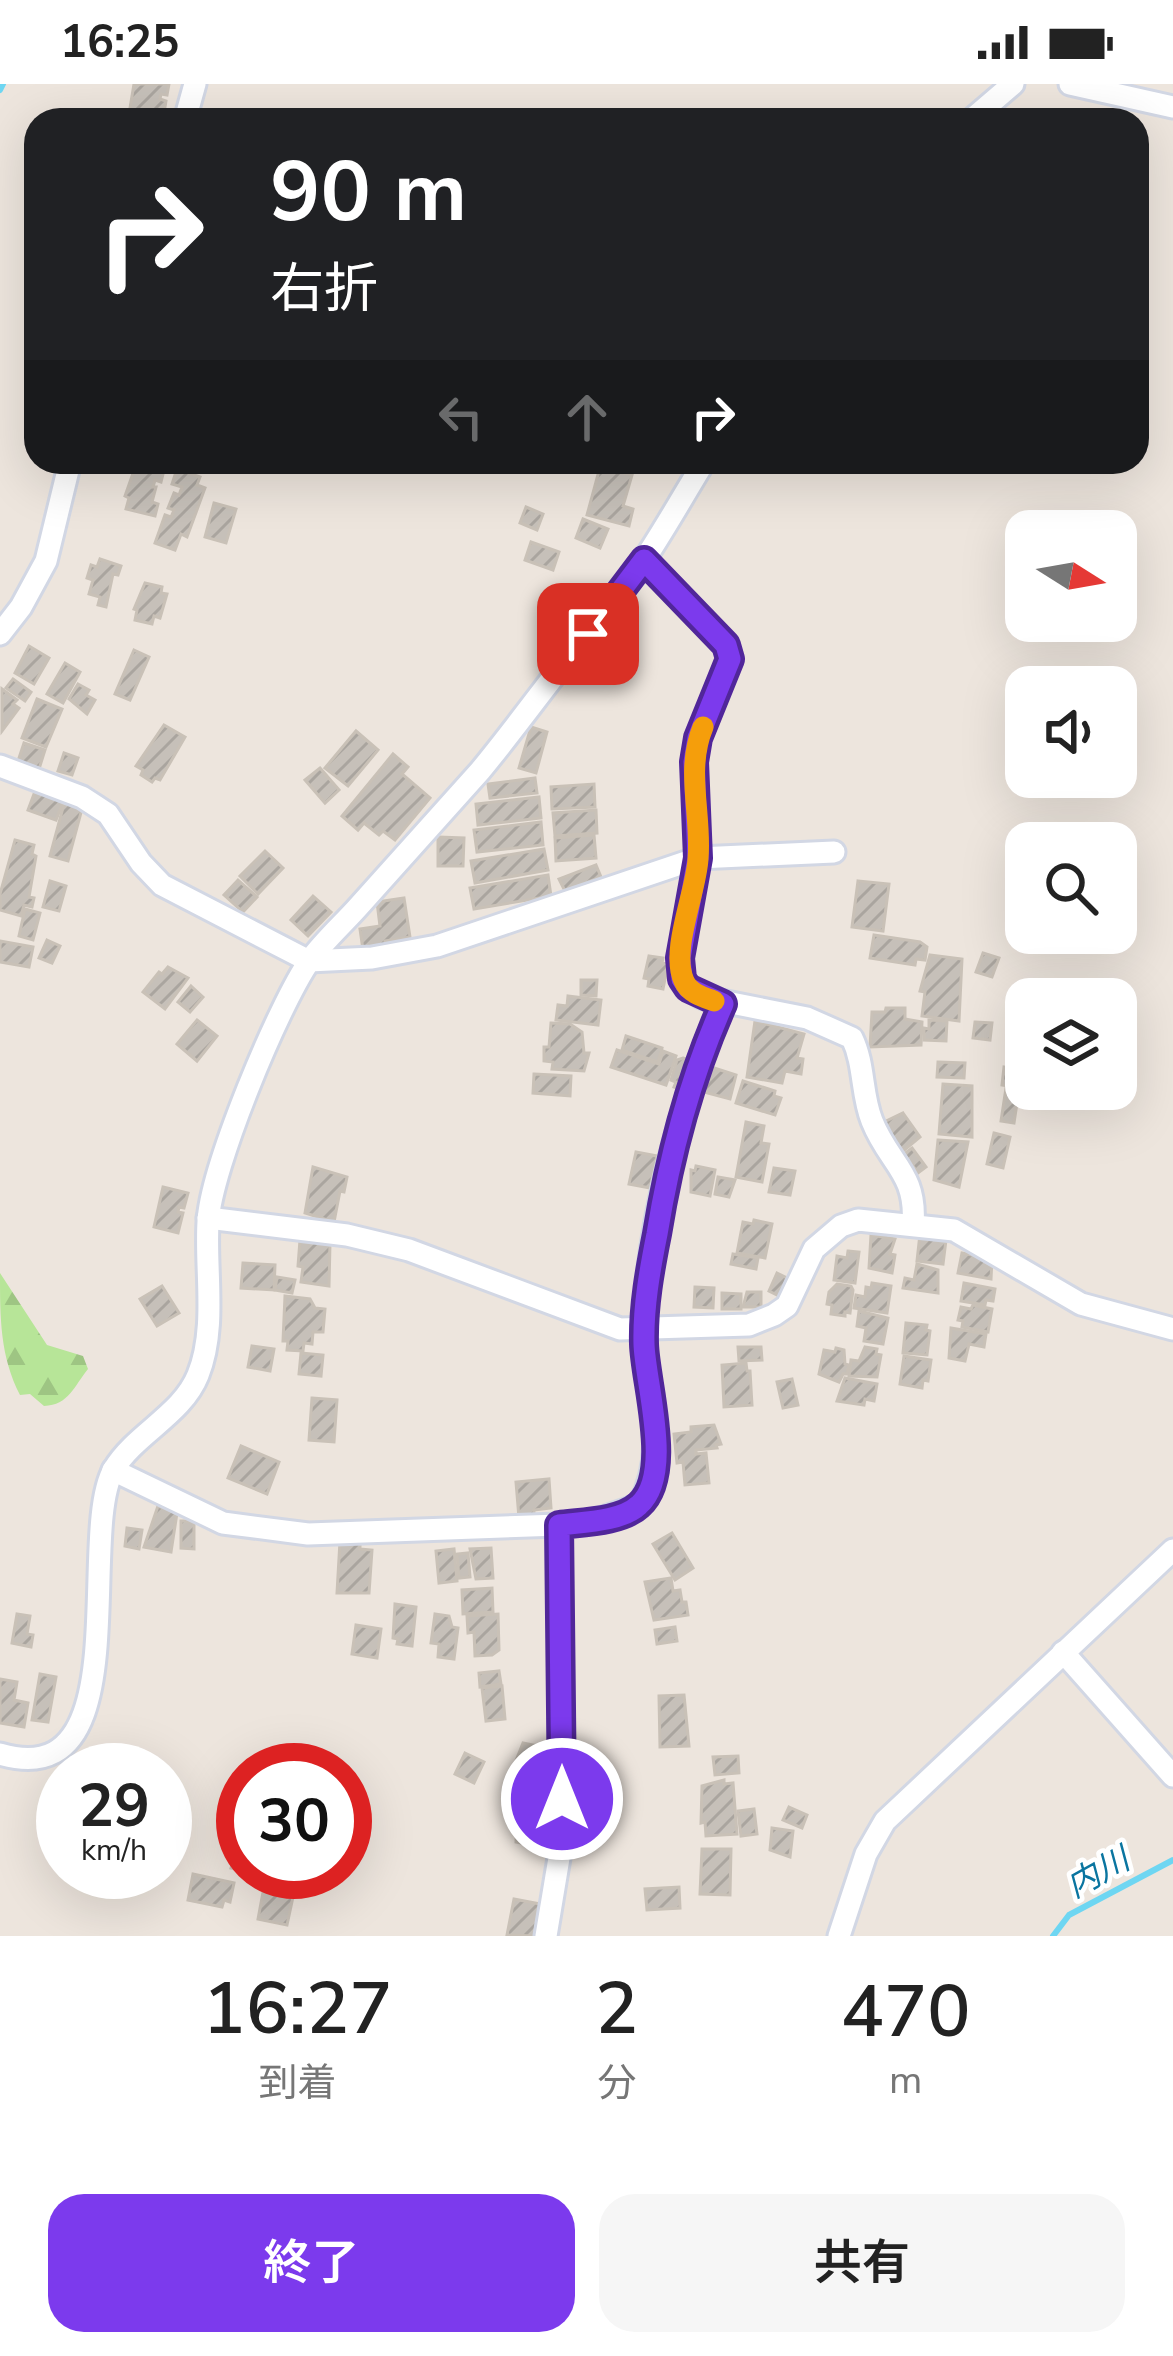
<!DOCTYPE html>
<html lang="ja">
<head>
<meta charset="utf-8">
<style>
	:root { --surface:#fff; --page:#f6f6f6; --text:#222; --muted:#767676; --accent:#7c3aed }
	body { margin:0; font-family:"Nunito Sans","Noto Sans JP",sans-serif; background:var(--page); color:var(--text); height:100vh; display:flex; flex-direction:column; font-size:45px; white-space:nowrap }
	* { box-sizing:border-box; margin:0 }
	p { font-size:39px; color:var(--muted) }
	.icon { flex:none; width:66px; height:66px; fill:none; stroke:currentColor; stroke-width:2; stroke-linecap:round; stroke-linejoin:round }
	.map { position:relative; height:1852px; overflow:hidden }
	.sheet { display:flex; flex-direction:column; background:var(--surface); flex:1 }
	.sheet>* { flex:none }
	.guide { position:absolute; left:24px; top:24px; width:1125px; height:366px; border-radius:36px; box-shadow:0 12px 48px #0002; background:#202124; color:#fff; overflow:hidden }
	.needle { width:78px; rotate:101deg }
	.buttons { position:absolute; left:1005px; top:426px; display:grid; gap:24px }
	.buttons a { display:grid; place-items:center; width:132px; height:132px; border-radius:24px; background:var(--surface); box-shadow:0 12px 48px #0002; font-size:60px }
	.speed { position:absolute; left:36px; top:1659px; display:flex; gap:24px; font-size:60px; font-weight:700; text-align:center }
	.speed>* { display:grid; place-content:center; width:156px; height:156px; border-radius:50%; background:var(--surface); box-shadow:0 12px 48px #0002; line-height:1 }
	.speed small { font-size:30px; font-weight:400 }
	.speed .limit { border:18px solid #d22; background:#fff; color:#111 }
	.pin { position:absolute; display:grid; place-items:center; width:102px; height:102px; color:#fff; margin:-51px; border-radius:24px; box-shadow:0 6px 18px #0006 }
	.me { position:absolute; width:132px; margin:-66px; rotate:0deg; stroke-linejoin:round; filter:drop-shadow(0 0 9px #0008) }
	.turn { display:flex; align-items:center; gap:42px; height:252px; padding:0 48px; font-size:54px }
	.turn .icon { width:156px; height:156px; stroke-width:2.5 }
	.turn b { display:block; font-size:84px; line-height:102px }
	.lanes { display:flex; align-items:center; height:114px; padding:0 48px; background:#0003; justify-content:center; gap:60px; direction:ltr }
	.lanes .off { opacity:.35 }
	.eta { display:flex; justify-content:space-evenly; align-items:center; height:204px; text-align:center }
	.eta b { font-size:72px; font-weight:600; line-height:84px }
	.button { display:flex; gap:24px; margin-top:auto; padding:24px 48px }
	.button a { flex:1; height:138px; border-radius:36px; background:var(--accent); color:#fff; font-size:48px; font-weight:600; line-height:138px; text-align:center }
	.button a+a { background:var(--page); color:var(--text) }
	.status { display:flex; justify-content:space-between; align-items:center; height:84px; padding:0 60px; background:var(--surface); direction:ltr }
	.status svg { height:33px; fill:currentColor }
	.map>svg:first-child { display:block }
	.forest { fill:url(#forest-firs) }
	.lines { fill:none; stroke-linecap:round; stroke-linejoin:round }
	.stream { stroke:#6ed6f2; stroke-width:6 }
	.building { fill:url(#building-hatch); stroke:#c9c1b7; stroke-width:3 }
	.minor-casing { stroke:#d2d7e4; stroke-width:27 }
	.minor { stroke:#fff; stroke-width:21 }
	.route-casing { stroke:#51269a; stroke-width:30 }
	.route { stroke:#7c3aed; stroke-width:21 }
	.slow { stroke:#f59e0b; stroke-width:21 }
	.labels { text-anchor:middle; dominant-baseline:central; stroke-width:9; stroke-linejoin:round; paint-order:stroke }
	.water-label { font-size:33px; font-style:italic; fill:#0a75a0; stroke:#fff }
</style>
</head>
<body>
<div class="status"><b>16:25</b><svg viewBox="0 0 49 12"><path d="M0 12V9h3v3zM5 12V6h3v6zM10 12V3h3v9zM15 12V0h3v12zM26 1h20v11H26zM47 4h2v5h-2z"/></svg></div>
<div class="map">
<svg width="1173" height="1852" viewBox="0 0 1173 1852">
	<defs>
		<pattern id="forest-firs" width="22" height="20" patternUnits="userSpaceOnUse" patternTransform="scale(3)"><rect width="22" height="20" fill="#b7e598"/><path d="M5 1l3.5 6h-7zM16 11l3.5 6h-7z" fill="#9ec583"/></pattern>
		<pattern id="building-hatch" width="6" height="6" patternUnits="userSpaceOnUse" patternTransform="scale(3)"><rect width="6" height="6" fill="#c6c0b9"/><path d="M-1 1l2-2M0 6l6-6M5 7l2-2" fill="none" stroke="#aaa59f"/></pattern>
	</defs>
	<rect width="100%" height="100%" fill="#ede5dd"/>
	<path class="forest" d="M0,1189L47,1261L83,1272L88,1285C74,1302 69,1321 44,1322L30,1310L20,1311C0,1272 0,1234 0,1189Z"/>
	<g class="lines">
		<g class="stream">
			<polyline points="0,6 3,0"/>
			<polyline points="1053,1852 1069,1831 1173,1776"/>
		</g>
	</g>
	<g class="building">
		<polygon points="134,0 169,0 167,11 161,10 160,15 166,17 164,29 158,27 156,36 128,36"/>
		<polygon points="137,378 165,382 161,398 155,396 153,403 156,403 152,418 158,420 155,432 126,425 129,414 125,412"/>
		<polygon points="600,383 632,391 623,422 633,425 629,442 587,431"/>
		<polygon points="177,385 200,393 197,401 205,404 187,453 181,450 175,466 155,459 165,431 171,433 174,426 168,424 174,409 179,411 182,403 172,400"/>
		<polygon points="214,419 236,425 226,459 205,453"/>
		<polygon points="526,423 543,430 537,446 520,439"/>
		<polygon points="583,435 608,445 600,464 576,454"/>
		<polygon points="531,458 559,468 553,486 525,476"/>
		<polygon points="100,475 121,482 118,491 113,490 106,523 98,521 100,513 89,510 93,496 87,494 91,481 97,483"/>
		<polygon points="145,499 162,503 161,509 167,510 160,534 154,532 152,540 135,536 137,526 134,525"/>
		<polygon points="29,562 49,574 34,600 15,589"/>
		<polygon points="134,566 149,573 130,616 115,610"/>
		<polygon points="65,579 80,588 63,619 47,610"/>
		<polygon points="13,595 31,608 25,617 6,604"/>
		<polygon points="78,600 89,606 86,611 95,616 87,630 69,615"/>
		<polygon points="2,605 17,616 13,620 19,624 2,647"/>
		<polygon points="37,615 62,625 46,663 22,654"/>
		<polygon points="164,641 185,653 160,696 155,694 152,698 141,691 143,686 136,682"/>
		<polygon points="531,643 547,648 536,689 519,684"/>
		<polygon points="356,647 378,666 348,702 325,684"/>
		<polygon points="24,659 45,666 39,685 18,677"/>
		<polygon points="64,669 78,674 72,691 58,687"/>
		<polygon points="393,670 408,683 402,690 430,714 395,756 383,747 379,751 364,739 358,746 342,732"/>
		<polygon points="320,684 339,706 325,719 305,696"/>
		<polygon points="535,694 537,709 490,714 488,700"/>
		<polygon points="594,700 595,723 552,725 551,703"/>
		<polygon points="37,702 65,713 56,736 28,726"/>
		<polygon points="539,713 541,734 478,741 476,720"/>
		<polygon points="65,716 83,721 68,777 50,772"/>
		<polygon points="596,726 597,749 555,752 553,729"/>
		<polygon points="541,738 543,761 477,768 474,746"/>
		<polygon points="594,751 596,774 556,777 555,754"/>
		<polygon points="438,753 464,754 463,782 438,782"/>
		<polygon points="15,756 34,761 32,770 36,772 29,813 34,814 32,823 24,821 21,832 0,826 0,810"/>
		<polygon points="544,765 548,786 475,799 471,777"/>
		<polygon points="265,767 283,784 258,810 240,792"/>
		<polygon points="596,781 601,793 565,807 559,795"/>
		<polygon points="548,791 551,812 474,825 470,804"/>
		<polygon points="238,796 257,813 243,828 224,811"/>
		<polygon points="50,797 66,802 59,827 43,823"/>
		<polygon points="858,797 889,800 883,847 852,843"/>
		<polygon points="313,812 331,828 308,852 291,836"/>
		<polygon points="404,814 410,853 385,857 386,863 363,866 360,845 380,842 377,818"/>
		<polygon points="25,825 40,829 33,856 19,852"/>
		<polygon points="874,851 920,858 927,863 925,876 916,875 915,881 870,874"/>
		<polygon points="47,856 60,862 52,879 39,874"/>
		<polygon points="0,857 33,863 29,883 0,878"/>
		<polygon points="983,869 999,874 992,893 976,888"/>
		<polygon points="930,871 962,875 959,937 922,932 925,908 920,907"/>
		<polygon points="649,872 663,874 662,879 668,880 663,905 648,902 649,895 644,894"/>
		<polygon points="168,883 188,894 165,925 143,908 159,888 162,890"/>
		<polygon points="581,896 597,896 596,912 581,911"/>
		<polygon points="191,902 203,913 190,928 178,918"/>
		<polygon points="568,912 601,916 598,941 556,936 558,921 567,922"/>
		<polygon points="886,924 905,924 905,935 922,938 921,961 870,963 872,928 885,928"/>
		<polygon points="197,936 217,952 197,977 177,960"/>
		<polygon points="929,936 947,937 946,957 924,956 924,944 929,945"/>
		<polygon points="755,937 804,950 797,974 803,975 801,990 785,987 782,999 747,993"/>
		<polygon points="975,938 992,939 990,956 973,954"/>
		<polygon points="551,939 570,940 582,948 584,969 589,969 584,987 552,985 553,978 544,977 544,963 549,963"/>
		<polygon points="626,952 662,964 658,978 622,966"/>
		<polygon points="617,966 659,980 663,967 676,972 666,1001 611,983"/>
		<polygon points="683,974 695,978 687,1007 674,1003 676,998 671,996 677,976"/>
		<polygon points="938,978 965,979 964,994 937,993"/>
		<polygon points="708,982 736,991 730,1015 700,1007"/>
		<polygon points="1004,983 1024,985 1022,1004 1002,1001"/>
		<polygon points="534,990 571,992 570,1012 533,1009"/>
		<polygon points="743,997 775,1007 774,1012 781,1014 775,1031 736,1019"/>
		<polygon points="943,1000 972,1002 972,1053 939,1050"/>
		<polygon points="1006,1004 1019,1006 1014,1039 1001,1037"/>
		<polygon points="903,1029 920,1053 903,1067 882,1039"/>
		<polygon points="746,1038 764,1042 761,1059 769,1060 762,1098 736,1093"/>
		<polygon points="994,1049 1010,1053 1003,1084 987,1080"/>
		<polygon points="938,1056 968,1058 959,1103 934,1096"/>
		<polygon points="912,1064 926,1083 918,1089 904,1070"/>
		<polygon points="636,1068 657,1072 650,1104 629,1100"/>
		<polygon points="696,1082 715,1086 710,1112 691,1108 691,1086 695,1087"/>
		<polygon points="313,1083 347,1093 344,1108 340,1107 334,1138 305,1129"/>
		<polygon points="774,1084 795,1087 790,1111 769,1108"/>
		<polygon points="718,1093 735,1096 729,1113 715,1110"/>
		<polygon points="163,1103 188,1109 184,1124 179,1123 178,1128 183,1129 178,1149 154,1143"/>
		<polygon points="754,1136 772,1140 765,1174 737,1169 743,1138 753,1140"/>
		<polygon points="920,1150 942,1152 946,1156 943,1180 917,1177"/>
		<polygon points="871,1151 895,1155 890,1170 895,1171 892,1189 869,1184"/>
		<polygon points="300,1156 330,1159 329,1202 301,1198 303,1183 298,1182"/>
		<polygon points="848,1167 859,1168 855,1199 834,1196 837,1172 847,1174"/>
		<polygon points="962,1169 992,1175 991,1195 958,1189"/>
		<polygon points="733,1170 758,1174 756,1185 731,1180"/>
		<polygon points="243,1179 275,1181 274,1206 241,1204"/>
		<polygon points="917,1180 938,1186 938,1209 903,1204 905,1194 914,1196"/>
		<polygon points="777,1189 787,1194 779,1212 769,1207"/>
		<polygon points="277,1193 295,1196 292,1209 275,1206"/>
		<polygon points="872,1199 891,1202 887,1229 854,1224 856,1211 865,1213 866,1203 871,1204"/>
		<polygon points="964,1199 995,1205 993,1217 986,1216 985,1221 961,1217"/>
		<polygon points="837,1200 851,1202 853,1206 850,1229 845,1228 845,1232 831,1230 832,1221 827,1220 829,1208"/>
		<polygon points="162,1202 179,1229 157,1242 140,1215"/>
		<polygon points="695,1203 714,1204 713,1224 694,1223"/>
		<polygon points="747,1208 761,1208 761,1223 743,1223"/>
		<polygon points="722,1209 741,1210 741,1225 722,1225"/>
		<polygon points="285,1212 310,1215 315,1224 325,1225 323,1248 313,1248 312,1260 304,1259 303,1267 287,1266 288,1257 283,1257"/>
		<polygon points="973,1221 992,1225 988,1248 962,1243 963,1237 958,1236 961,1223 971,1225"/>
		<polygon points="859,1227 888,1234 883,1260 864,1257 866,1244 857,1242"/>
		<polygon points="906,1239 927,1241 926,1246 930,1247 927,1271 903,1269"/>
		<polygon points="951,1244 986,1250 984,1263 969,1260 965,1277 949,1274"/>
		<polygon points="252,1262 274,1265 270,1287 248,1283"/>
		<polygon points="738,1263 761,1263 762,1276 739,1277"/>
		<polygon points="865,1263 877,1265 876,1270 881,1271 877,1293 849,1292 851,1276 859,1277"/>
		<polygon points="836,1264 844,1266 845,1280 849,1281 847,1290 843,1290 839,1298 819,1290 824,1266 835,1268"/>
		<polygon points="301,1269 323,1271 321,1292 299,1290"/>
		<polygon points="904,1272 931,1276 928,1297 923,1296 922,1304 900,1300"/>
		<polygon points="746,1279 747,1287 750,1287 752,1321 724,1323 722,1281"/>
		<polygon points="845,1294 877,1300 874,1317 865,1315 864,1321 837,1317"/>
		<polygon points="792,1295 798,1321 783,1324 777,1298"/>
		<polygon points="312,1314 337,1316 334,1358 309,1356"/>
		<polygon points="714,1341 721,1360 716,1361 717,1364 696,1366 696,1370 706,1369 709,1399 685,1401 683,1378 677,1379 674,1350 691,1348 691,1343"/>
		<polygon points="241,1362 279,1378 267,1410 228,1394"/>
		<polygon points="549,1395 551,1424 534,1426 534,1433 519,1434 516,1398"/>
		<polygon points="158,1422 177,1429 171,1468 144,1463"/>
		<polygon points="181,1437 194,1437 194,1465 181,1464"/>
		<polygon points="127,1444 142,1446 139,1465 125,1462"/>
		<polygon points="672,1449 693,1484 675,1496 653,1460"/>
		<polygon points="340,1457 360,1459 360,1465 372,1466 369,1509 337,1509"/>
		<polygon points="491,1464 493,1494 476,1495 470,1465"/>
		<polygon points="454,1465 457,1497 439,1499 436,1467"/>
		<polygon points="468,1469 470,1493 459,1494 457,1470"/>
		<polygon points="671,1494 673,1507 680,1506 682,1518 686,1518 688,1531 654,1536 645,1498"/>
		<polygon points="492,1504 493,1528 463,1530 462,1506"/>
		<polygon points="395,1520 416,1523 412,1562 397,1560 398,1555 393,1554"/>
		<polygon points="17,1530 30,1532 27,1550 33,1551 31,1563 12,1559"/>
		<polygon points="435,1530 449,1532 452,1543 458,1544 454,1575 438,1573 439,1560 431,1559"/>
		<polygon points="498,1530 499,1566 492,1571 475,1572 474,1548 468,1549 467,1532"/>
		<polygon points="356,1541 381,1545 377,1574 352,1570"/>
		<polygon points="675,1543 677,1557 657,1560 655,1546"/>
		<polygon points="499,1587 501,1600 480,1603 479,1589"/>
		<polygon points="40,1590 56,1593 48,1638 32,1636"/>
		<polygon points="0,1595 17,1598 14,1616 28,1619 24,1643 0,1639"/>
		<polygon points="502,1602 505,1635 486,1637 482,1604"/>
		<polygon points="684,1611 689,1662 660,1663 659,1612"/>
		<polygon points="523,1659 547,1664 545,1675 553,1676 550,1690 513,1684"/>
		<polygon points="465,1669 484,1678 474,1699 455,1690"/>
		<polygon points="738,1672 739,1689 715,1691 713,1673"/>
		<polygon points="522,1696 551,1702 548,1720 518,1714"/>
		<polygon points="724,1696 724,1700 733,1699 737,1750 706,1752 705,1738 701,1739 702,1702"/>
		<polygon points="528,1718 548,1722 546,1733 552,1734 546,1764 516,1758 517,1726 526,1728"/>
		<polygon points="789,1723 807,1731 802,1744 783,1736"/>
		<polygon points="754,1725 757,1750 741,1752 738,1727"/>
		<polygon points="772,1744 793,1747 790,1773 770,1766"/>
		<polygon points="243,1747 243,1786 231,1784"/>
		<polygon points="702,1765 731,1765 730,1811 700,1810"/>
		<polygon points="193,1790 234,1799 230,1818 224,1816 222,1823 188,1816"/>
		<polygon points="272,1794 296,1799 287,1841 258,1835 264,1803 270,1804"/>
		<polygon points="679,1803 680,1824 647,1826 645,1805"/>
		<polygon points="514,1815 540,1820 534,1852 507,1851"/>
	</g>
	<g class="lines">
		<defs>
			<g id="minor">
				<polyline points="1070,0 1173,23"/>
				<polyline points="185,36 195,0"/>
				<polyline points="971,36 1013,0"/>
				<path d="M644,476L726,561L730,575L698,654L693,678L698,774L679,874L682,895L701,913L807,934L852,954C865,981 861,1010 872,1037C889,1080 917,1089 913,1140"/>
				<polyline points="0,550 21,523 46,477 70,378"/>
				<polyline points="0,682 82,713 108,730 141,779 162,801 309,877 372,874 437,862 698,774 834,768"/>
				<polyline points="208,1134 347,1151 409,1166 620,1245 749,1241 774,1231 787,1222 814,1165 841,1142 858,1136 954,1146 1081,1220 1173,1245"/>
				<path d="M113,1386L223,1439L308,1450L559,1441L597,1436L640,1421C671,1358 643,1313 644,1250C646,1144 680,1016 723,920"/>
				<polyline points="1063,1568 1173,1692"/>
				<path d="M0,1670C141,1712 76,1450 114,1385C136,1349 182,1331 198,1291C217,1244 205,1187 208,1138C211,1084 278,922 310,876C324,857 343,840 359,822C399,777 440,732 480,687C509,652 536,615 564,579C587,551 611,524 632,494C658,457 680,417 704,378"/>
				<polyline points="546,1852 561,1762 559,1441"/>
				<polyline points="839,1852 866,1770 885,1737 1173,1466"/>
			</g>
		</defs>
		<use href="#minor" class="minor-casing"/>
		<use href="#minor" class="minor"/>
	</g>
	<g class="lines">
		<defs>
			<path id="route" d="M562,1715L559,1441C582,1438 621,1438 639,1421C674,1390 645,1299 644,1260C643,1223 650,1185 657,1150C670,1070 690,994 723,920L688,904L682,895L680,874L698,774L694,678L698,654L730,575L726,561L644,476L588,550"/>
		</defs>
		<use href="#route" class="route-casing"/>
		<use href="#route" class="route"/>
		<path class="slow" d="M703,643C685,686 702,731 698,775C696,809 670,866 684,897C689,909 703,913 714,917"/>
	</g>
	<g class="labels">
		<g class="water-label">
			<text transform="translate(1098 1789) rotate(-29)">内川</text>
		</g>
	</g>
</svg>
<div class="buttons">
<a><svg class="needle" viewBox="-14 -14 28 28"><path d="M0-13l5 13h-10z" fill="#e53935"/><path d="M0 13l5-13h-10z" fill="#767676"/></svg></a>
<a><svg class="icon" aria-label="sound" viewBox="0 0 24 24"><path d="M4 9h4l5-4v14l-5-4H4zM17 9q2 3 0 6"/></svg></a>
<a><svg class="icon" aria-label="search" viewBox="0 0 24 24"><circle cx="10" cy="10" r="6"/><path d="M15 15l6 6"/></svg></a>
<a><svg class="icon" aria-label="layers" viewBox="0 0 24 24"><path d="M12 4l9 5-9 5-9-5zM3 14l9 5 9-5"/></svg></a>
</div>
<div class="speed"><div>29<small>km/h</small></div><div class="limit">30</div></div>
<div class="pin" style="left:588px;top:550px;background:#d93025"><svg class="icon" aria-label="arrive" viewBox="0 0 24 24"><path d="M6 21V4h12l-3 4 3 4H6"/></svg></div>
<svg class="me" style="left:562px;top:1715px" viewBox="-20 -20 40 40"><circle r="17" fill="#7c3aed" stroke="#fff" stroke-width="3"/><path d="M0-11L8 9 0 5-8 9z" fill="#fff"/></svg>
<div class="guide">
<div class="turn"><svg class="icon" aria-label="right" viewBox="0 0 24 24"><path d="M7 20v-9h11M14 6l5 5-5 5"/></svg><div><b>90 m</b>右折</div></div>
<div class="lanes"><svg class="icon off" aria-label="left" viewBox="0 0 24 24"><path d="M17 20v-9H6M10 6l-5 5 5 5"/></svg><svg class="icon off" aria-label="ahead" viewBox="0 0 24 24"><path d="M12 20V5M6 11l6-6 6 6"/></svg><svg class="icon" aria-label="right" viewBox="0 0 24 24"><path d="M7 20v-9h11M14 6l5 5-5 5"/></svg></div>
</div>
</div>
<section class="sheet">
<div class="eta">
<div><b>16:27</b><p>到着</p></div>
<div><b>2</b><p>分</p></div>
<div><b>470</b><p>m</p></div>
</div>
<div class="button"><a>終了</a><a>共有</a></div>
</section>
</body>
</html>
